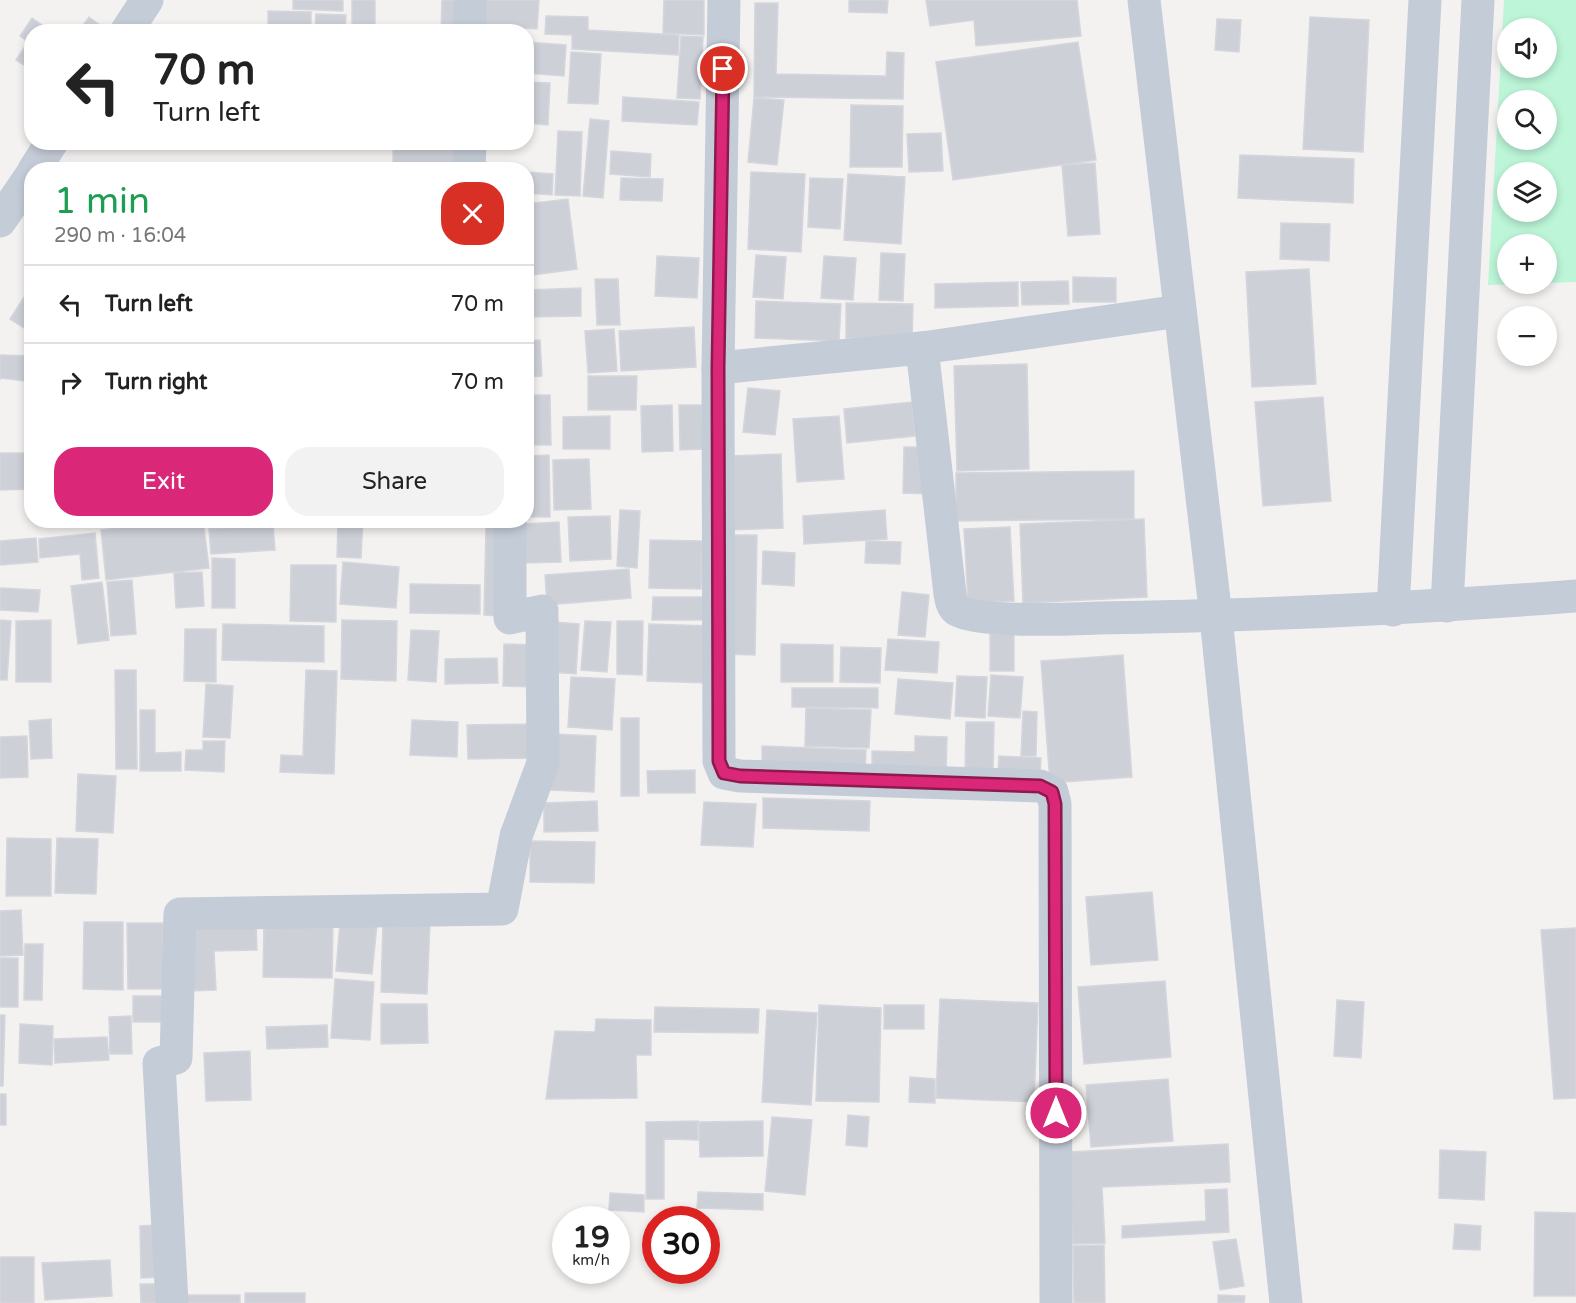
<!DOCTYPE html>
<html lang="en">
<head>
<meta charset="utf-8">
<style>
	:root { --surface:#fff; --page:#f2f2f2; --text:#222; --muted:#767676; --line:#e0e0e0; --accent:#db2777 }
	body { margin:0; font-family:"Varela Round",sans-serif; background:var(--page); color:var(--text); height:100vh; display:flex; flex-direction:column; font-size:22px; white-space:nowrap }
	* { box-sizing:border-box; margin:0 }
	p { font-size:20px; color:var(--muted) }
	.icon { flex:none; width:33px; height:33px; fill:none; stroke:currentColor; stroke-width:2; stroke-linecap:round; stroke-linejoin:round }
	.map { position:relative; flex:1; overflow:hidden }
	.panel { position:absolute; left:24px; top:162px; width:510px; height:366px; display:flex; flex-direction:column; background:var(--surface); border-radius:24px; box-shadow:0 3px 9px #0003 }
	.panel>* { flex:none }
	.guide { position:absolute; left:24px; top:24px; width:510px; height:126px; border-radius:24px; box-shadow:0 3px 9px #0003; background:#fff; color:var(--text); overflow:hidden }
	.controls { position:absolute; left:1497px; top:18px; display:grid; gap:12px }
	.controls a { display:grid; place-items:center; width:60px; height:60px; border-radius:50%; background:var(--surface); box-shadow:0 3px 9px #0003; font-size:30px }
	.speed { position:absolute; left:552px; top:1206px; display:flex; gap:12px; font-size:30px; font-weight:700; text-align:center }
	.speed>* { display:grid; place-content:center; width:78px; height:78px; border-radius:50%; background:var(--surface); box-shadow:0 3px 9px #0003; line-height:1 }
	.speed small { font-size:15px; font-weight:400 }
	.speed .limit { border:9px solid #d22; background:#fff; color:#111 }
	.pin { position:absolute; display:grid; place-items:center; width:51px; height:51px; color:#fff; margin:-26px; border:3px solid #fff; border-radius:50%; box-shadow:0 2px 6px #0007 }
	.me { position:absolute; width:66px; margin:-33px; rotate:0deg; stroke-linejoin:round; filter:drop-shadow(0 0 4px #0008) }
	.turn { display:flex; align-items:center; gap:21px; height:126px; padding:0 30px; font-size:27px }
	.turn .icon { width:78px; height:78px; stroke-width:2.5 }
	.turn b { display:block; font-size:42px; line-height:51px }
	.round { display:grid; place-items:center; flex:none; width:63px; height:63px; border-radius:24px; background:var(--page) }
	.overview { display:flex; align-items:center; justify-content:space-between; height:102px; padding:0 30px }
	h1 { font-size:36px; font-weight:600; line-height:45px; color:#1e9e55 }
	.primary-button { display:flex; gap:12px; margin-top:auto; padding:12px 30px }
	.primary-button a { flex:1; height:69px; border-radius:24px; background:var(--accent); color:#fff; font-size:24px; font-weight:600; line-height:69px; text-align:center }
	.primary-button a+a { background:var(--page); color:var(--text) }
	ul { padding:0; list-style:none }
	li { display:flex; align-items:center; gap:18px; height:78px; padding:0 30px; border-top:2px solid var(--line) }
	li div { flex:1 }
	li b { display:block; font-size:22px }
	li em { font-style:normal }
	.map>svg:first-child { display:block }
	.green { fill:#bcf5d8; fill-rule:evenodd }
	.building { fill:#cdd0d7; stroke:#d5d6dd; stroke-width:1.5 }
	.lines { fill:none; stroke-linecap:round; stroke-linejoin:round }
	.minor { stroke:#c4ccd7; stroke-width:33 }
	.route-casing { stroke:#8e194d; stroke-width:15 }
	.route { stroke:#db2777; stroke-width:10 }
</style>
</head>
<body>
<div class="map">
<svg width="1576" height="1303" viewBox="0 0 1576 1303">
	<rect width="100%" height="100%" fill="#f4f2f1"/>
	<path class="green" d="M1504,0H1576V282L1547,283L1546,244H1508V284H1524L1488,285ZM1508,28H1546V68H1508ZM1546,100V140H1508V100ZM1546,172V212H1508V172Z"/>
	<g class="building">
		<polygon points="293,0 343,0 343,11 293,9"/>
		<rect x="352" y="0" width="23" height="32"/>
		<polygon points="442,0 467,0 465,32 441,32"/>
		<polygon points="482,0 539,0 537,29 480,25"/>
		<polygon points="664,0 704,0 704,35 663,33"/>
		<polygon points="849,0 888,0 887,13 849,12"/>
		<polygon points="926,0 1077,0 1081,36 976,46 974,20 930,26"/>
		<polygon points="755,3 778,3 776,74 886,76 887,52 904,53 903,99 754,97"/>
		<polygon points="268,11 311,12 311,32 268,32"/>
		<polygon points="316,14 346,15 345,32 315,32"/>
		<polygon points="546,16 588,17 588,30 679,35 678,55 572,49 572,35 545,34"/>
		<polygon points="89,17 108,31 108,32 78,32"/>
		<polygon points="1310,17 1369,20 1363,152 1303,149"/>
		<polygon points="32,18 52,32 32,32 32,70 16,60 28,42 20,36"/>
		<polygon points="1217,19 1241,20 1239,52 1215,50"/>
		<polygon points="681,36 703,37 700,99 677,98"/>
		<polygon points="526,42 566,45 564,76 526,73"/>
		<polygon points="1078,42 1096,160 953,180 936,62"/>
		<polygon points="571,52 601,54 598,104 568,103"/>
		<polygon points="526,82 550,83 548,125 526,123"/>
		<polygon points="623,97 699,102 697,125 622,121"/>
		<polygon points="754,98 784,100 777,165 748,162"/>
		<polygon points="851,105 903,106 902,167 850,167"/>
		<polygon points="590,119 609,121 603,198 583,196"/>
		<polygon points="558,131 582,132 580,196 555,195"/>
		<polygon points="941,133 943,171 909,172 907,134"/>
		<polygon points="459,145 458,170 393,170 393,146"/>
		<polygon points="611,151 651,154 650,177 610,174"/>
		<polygon points="1240,155 1354,159 1353,203 1238,198"/>
		<polygon points="1095,163 1100,234 1068,236 1062,165"/>
		<polygon points="526,172 553,174 552,195 526,193"/>
		<polygon points="751,172 805,174 801,252 748,249"/>
		<polygon points="848,174 905,177 901,244 844,240"/>
		<polygon points="621,178 663,179 662,201 620,200"/>
		<polygon points="810,178 843,179 840,229 808,227"/>
		<polygon points="568,199 577,269 526,276 526,204"/>
		<polygon points="1281,223 1330,224 1329,261 1280,259"/>
		<polygon points="881,253 905,254 903,301 879,300"/>
		<polygon points="756,255 786,257 783,299 753,297"/>
		<polygon points="657,256 699,258 697,298 655,296"/>
		<polygon points="824,256 856,258 853,300 821,298"/>
		<polygon points="1309,269 1316,384 1252,387 1246,272"/>
		<polygon points="1073,277 1116,278 1116,302 1073,302"/>
		<polygon points="595,279 618,279 620,325 597,325"/>
		<polygon points="1068,281 1069,304 1022,305 1021,282"/>
		<polygon points="1018,282 1018,306 935,308 935,284"/>
		<polygon points="32,285 32,316 24,328 10,319"/>
		<polygon points="581,288 581,316 526,317 526,290"/>
		<polygon points="756,301 841,304 839,341 755,338"/>
		<polygon points="846,303 913,304 912,340 846,338"/>
		<polygon points="694,327 696,367 621,371 619,331"/>
		<polygon points="614,329 617,371 588,373 585,331"/>
		<polygon points="540,340 542,376 526,377 526,341"/>
		<polygon points="0,355 32,356 32,382 1,378 0,380"/>
		<polygon points="1027,364 1029,469 957,471 954,366"/>
		<polygon points="588,376 637,376 636,410 588,410"/>
		<polygon points="748,388 780,391 775,435 743,432"/>
		<polygon points="526,395 550,395 551,445 526,445"/>
		<polygon points="1323,397 1331,501 1263,506 1255,402"/>
		<polygon points="912,402 915,436 847,443 844,409"/>
		<polygon points="672,405 673,451 642,452 641,406"/>
		<polygon points="679,405 702,405 703,449 680,450"/>
		<polygon points="610,416 610,449 563,449 563,417"/>
		<polygon points="839,416 844,479 797,482 793,419"/>
		<polygon points="904,447 928,447 928,494 903,493"/>
		<polygon points="0,453 32,453 32,489 0,490"/>
		<polygon points="781,454 783,528 730,530 728,456"/>
		<polygon points="549,455 550,517 526,517 526,456"/>
		<polygon points="589,459 591,509 554,510 553,460"/>
		<polygon points="1134,471 1134,519 956,521 956,473"/>
		<polygon points="620,510 640,511 637,568 617,566"/>
		<polygon points="885,510 887,539 804,544 803,516"/>
		<polygon points="610,516 611,559 570,561 568,517"/>
		<polygon points="1144,519 1147,597 1023,603 1020,524"/>
		<polygon points="191,520 203,520 209,568 106,580 101,530"/>
		<polygon points="338,520 363,520 361,558 337,557"/>
		<polygon points="559,522 561,562 524,563 523,524"/>
		<polygon points="273,525 275,550 211,554 209,529"/>
		<polygon points="486,525 505,526 503,616 484,615"/>
		<polygon points="1010,527 1014,601 968,603 964,529"/>
		<polygon points="95,533 99,578 82,580 80,554 40,558 39,539"/>
		<polygon points="726,535 757,535 755,655 725,654"/>
		<polygon points="36,538 38,562 0,565 0,541"/>
		<polygon points="650,540 702,541 701,589 649,588"/>
		<polygon points="866,541 901,542 900,564 865,563"/>
		<polygon points="763,551 795,553 794,586 762,584"/>
		<polygon points="212,558 235,559 235,608 212,608"/>
		<polygon points="343,562 399,567 396,608 340,604"/>
		<polygon points="291,565 336,565 336,622 290,621"/>
		<polygon points="629,569 631,598 547,605 545,575"/>
		<polygon points="202,572 204,606 176,608 174,573"/>
		<polygon points="132,580 136,634 111,636 107,582"/>
		<polygon points="102,582 109,640 78,644 71,586"/>
		<polygon points="410,584 480,585 480,614 410,613"/>
		<polygon points="0,588 40,590 38,612 0,610"/>
		<polygon points="902,592 929,595 925,637 898,635"/>
		<polygon points="653,597 704,597 704,620 652,620"/>
		<polygon points="0,620 11,621 7,680 0,680"/>
		<polygon points="51,620 51,682 16,682 16,621"/>
		<polygon points="342,620 397,621 396,681 341,679"/>
		<polygon points="585,621 611,622 607,672 581,670"/>
		<polygon points="617,621 643,621 642,675 617,674"/>
		<polygon points="554,622 579,624 576,674 550,672"/>
		<polygon points="223,624 324,626 324,662 222,660"/>
		<polygon points="649,624 711,626 708,683 647,681"/>
		<polygon points="185,629 216,629 216,682 184,681"/>
		<polygon points="411,630 439,631 436,682 408,680"/>
		<rect x="990" y="634" width="24" height="37"/>
		<polygon points="888,639 939,642 937,673 885,670"/>
		<polygon points="504,644 537,645 536,687 503,686"/>
		<polygon points="781,644 833,645 833,682 781,682"/>
		<polygon points="841,647 881,648 880,683 840,682"/>
		<polygon points="1123,655 1132,777 1050,783 1041,661"/>
		<polygon points="497,658 498,683 445,684 445,659"/>
		<polygon points="115,670 136,670 137,769 116,769"/>
		<polygon points="306,670 337,671 334,774 280,772 281,755 303,756"/>
		<polygon points="991,675 1023,677 1020,718 988,716"/>
		<polygon points="957,676 987,677 985,718 955,716"/>
		<polygon points="571,677 615,679 612,730 568,727"/>
		<polygon points="898,679 953,683 950,719 895,714"/>
		<polygon points="206,684 233,686 230,738 203,737"/>
		<polygon points="792,688 878,688 878,708 792,707"/>
		<polygon points="806,708 871,710 869,748 805,746"/>
		<polygon points="140,710 155,710 155,753 181,752 181,771 140,771"/>
		<polygon points="1023,711 1037,712 1036,756 1021,756"/>
		<rect x="621" y="718" width="18" height="78"/>
		<polygon points="51,719 52,758 31,759 29,721"/>
		<polygon points="412,720 458,722 457,757 410,755"/>
		<polygon points="966,722 994,722 993,773 965,772"/>
		<polygon points="534,724 535,758 468,759 467,725"/>
		<polygon points="554,734 596,736 594,792 551,790"/>
		<polygon points="27,736 28,777 0,778 0,737"/>
		<polygon points="915,736 947,737 946,774 872,772 872,751 915,752"/>
		<polygon points="203,741 225,741 224,772 185,770 186,750 203,750"/>
		<polygon points="762,746 866,750 865,776 762,773"/>
		<polygon points="999,756 1041,758 1040,776 998,774"/>
		<polygon points="695,770 695,793 648,793 647,771"/>
		<polygon points="78,774 116,776 113,833 76,831"/>
		<polygon points="763,798 870,801 869,831 763,828"/>
		<polygon points="597,801 598,831 544,832 544,803"/>
		<polygon points="704,802 756,804 753,847 701,845"/>
		<polygon points="7,838 51,839 51,896 6,896"/>
		<polygon points="57,838 98,839 96,894 55,893"/>
		<polygon points="530,841 595,842 594,883 530,882"/>
		<polygon points="1152,892 1158,960 1091,965 1086,897"/>
		<polygon points="21,910 23,955 0,956 0,911"/>
		<polygon points="264,920 333,922 332,978 263,977"/>
		<polygon points="383,921 430,923 427,994 381,992"/>
		<polygon points="84,922 123,922 123,990 83,989"/>
		<polygon points="340,922 377,925 372,974 336,971"/>
		<polygon points="127,923 163,923 164,989 128,989"/>
		<polygon points="256,924 257,950 214,951 216,990 189,991 187,927"/>
		<polygon points="1576,928 1576,1098 1554,1099 1541,930"/>
		<polygon points="25,944 43,944 42,1000 24,1000"/>
		<rect x="0" y="958" width="18" height="49"/>
		<polygon points="335,979 374,982 370,1040 331,1038"/>
		<polygon points="1165,981 1171,1057 1084,1064 1078,987"/>
		<rect x="133" y="996" width="40" height="26"/>
		<polygon points="940,999 1038,1003 1034,1102 936,1098"/>
		<polygon points="1337,1000 1364,1002 1361,1058 1334,1056"/>
		<polygon points="381,1004 427,1004 428,1043 381,1044"/>
		<polygon points="819,1005 881,1008 879,1102 816,1101"/>
		<rect x="884" y="1005" width="40" height="24"/>
		<polygon points="655,1007 759,1009 758,1033 654,1032"/>
		<polygon points="767,1010 817,1013 811,1105 762,1102"/>
		<polygon points="0,1015 5,1015 3,1086 0,1086"/>
		<polygon points="131,1016 132,1054 110,1054 109,1017"/>
		<polygon points="596,1019 651,1020 651,1055 636,1055 637,1098 546,1099 555,1031 595,1032"/>
		<polygon points="20,1024 53,1026 52,1065 19,1063"/>
		<polygon points="327,1025 328,1047 267,1049 266,1027"/>
		<polygon points="107,1037 109,1060 55,1063 54,1039"/>
		<polygon points="250,1051 251,1100 206,1101 204,1053"/>
		<polygon points="910,1077 935,1079 935,1103 909,1102"/>
		<polygon points="1168,1079 1173,1141 1091,1147 1086,1085"/>
		<rect x="0" y="1094" width="6" height="31"/>
		<polygon points="848,1115 869,1117 867,1147 846,1145"/>
		<polygon points="772,1117 812,1120 805,1195 765,1191"/>
		<polygon points="698,1121 698,1140 664,1139 664,1199 646,1199 646,1122"/>
		<polygon points="763,1121 763,1156 700,1157 699,1122"/>
		<polygon points="1228,1144 1230,1182 1102,1187 1105,1243 1073,1244 1069,1152"/>
		<polygon points="1440,1150 1486,1152 1484,1200 1439,1198"/>
		<polygon points="1227,1189 1229,1232 1122,1238 1122,1226 1206,1221 1205,1190"/>
		<polygon points="698,1192 763,1194 763,1210 697,1208"/>
		<polygon points="610,1193 644,1195 644,1212 609,1210"/>
		<polygon points="1535,1212 1576,1213 1576,1296 1534,1296"/>
		<polygon points="1455,1224 1481,1226 1480,1250 1453,1249"/>
		<polygon points="160,1225 160,1277 141,1278 140,1226"/>
		<polygon points="1236,1239 1244,1286 1220,1290 1213,1242"/>
		<polygon points="1104,1245 1105,1303 1074,1303 1073,1246"/>
		<rect x="0" y="1257" width="34" height="46"/>
		<polygon points="110,1260 112,1296 45,1300 42,1263"/>
		<polygon points="140,1284 164,1284 165,1303 141,1303"/>
		<rect x="245" y="1293" width="60" height="10"/>
		<rect x="183" y="1295" width="57" height="8"/>
		<polygon points="1218,1295 1245,1296 1244,1303 1218,1303"/>
	</g>
	<g class="lines">
		<g class="minor">
			<polyline points="724,0 718,368 719,761 724,773 740,776 1040,786 1052,792 1055,804 1056,1303"/>
			<polyline points="1144,0 1216,617 1286,1303"/>
			<polyline points="126,32 147,0"/>
			<polyline points="470,32 470,0"/>
			<polyline points="34,170 52,142"/>
			<polyline points="469,170 470,142"/>
			<polyline points="0,221 32,174"/>
			<path d="M922,348L950,594C951,600 952,606 957,610C978,623 1070,619 1098,618C1258,616 1417,608 1576,596"/>
			<polyline points="718,368 922,348 1180,311"/>
			<polyline points="1447,606 1478,0"/>
			<polyline points="1393,610 1425,0"/>
			<polyline points="172,1303 159,1063 176,1058 180,914 502,909 516,836 543,763 542,611 510,618 510,520"/>
		</g>
	</g>
	<g class="lines">
		<defs>
			<polyline id="route" points="723,69 718,368 719,761 724,773 740,776 1040,786 1052,792 1055,804 1056,1113"/>
		</defs>
		<use href="#route" class="route-casing"/>
		<use href="#route" class="route"/>
	</g>
</svg>
<div class="controls">
<a><svg class="icon" aria-label="sound" viewBox="0 0 24 24"><path d="M4 9h4l5-4v14l-5-4H4zM17 9q2 3 0 6"/></svg></a>
<a><svg class="icon" aria-label="search" viewBox="0 0 24 24"><circle cx="10" cy="10" r="6"/><path d="M15 15l6 6"/></svg></a>
<a><svg class="icon" aria-label="layers" viewBox="0 0 24 24"><path d="M12 4l9 5-9 5-9-5zM3 14l9 5 9-5"/></svg></a>
<a>+</a>
<a>−</a>
</div>
<div class="speed"><div>19<small>km/h</small></div><div class="limit">30</div></div>
<div class="pin" style="left:723px;top:69px;background:#d93025"><svg class="icon" aria-label="arrive" viewBox="0 0 24 24"><path d="M6 21V4h12l-3 4 3 4H6"/></svg></div>
<svg class="me" style="left:1056px;top:1113px" viewBox="-20 -20 40 40"><circle r="17" fill="#db2777" stroke="#fff" stroke-width="3"/><path d="M0-11L8 9 0 5-8 9z" fill="#fff"/></svg>
<div class="guide">
<div class="turn"><svg class="icon" aria-label="left" viewBox="0 0 24 24"><path d="M17 20v-9H6M10 6l-5 5 5 5"/></svg><div><b>70 m</b>Turn left</div></div>
</div>
<section class="panel">
<div class="overview"><div><h1>1 min</h1><p>290 m · 16:04</p></div><a class="round" style="background:#d93025;color:#fff"><svg class="icon" aria-label="close" viewBox="0 0 24 24"><path d="M6 6l12 12M18 6L6 18"/></svg></a></div>
<ul>
<li><svg class="icon" aria-label="left" viewBox="0 0 24 24"><path d="M17 20v-9H6M10 6l-5 5 5 5"/></svg><div><b>Turn left</b></div><em>70 m</em></li>
<li><svg class="icon" aria-label="right" viewBox="0 0 24 24"><path d="M7 20v-9h11M14 6l5 5-5 5"/></svg><div><b>Turn right</b></div><em>70 m</em></li>
</ul>
<div class="primary-button"><a>Exit</a><a>Share</a></div>
</section>
</div>
</body>
</html>
